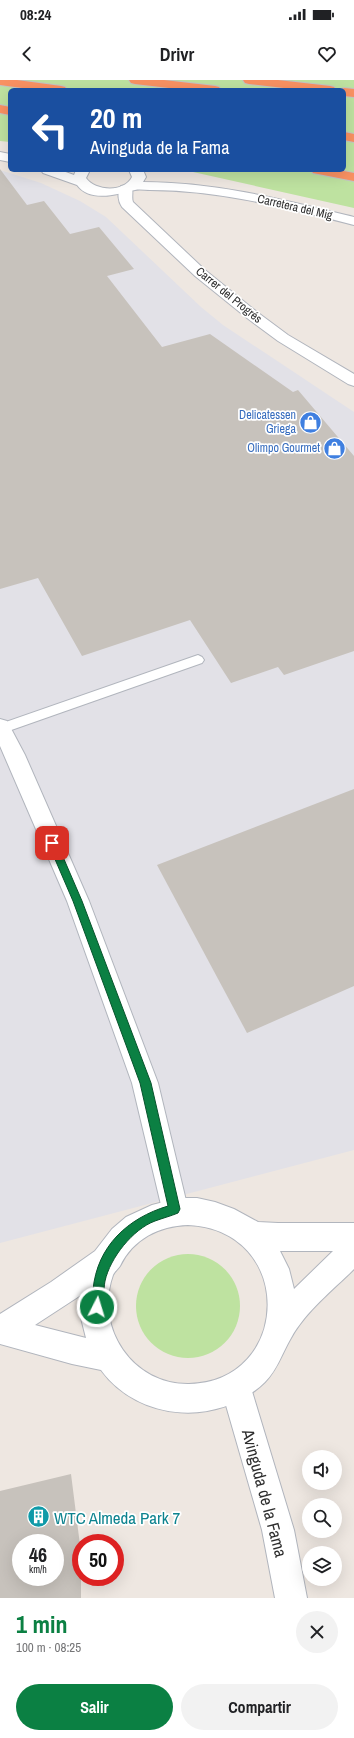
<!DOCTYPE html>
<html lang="es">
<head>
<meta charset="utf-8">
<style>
	:root { --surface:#fff; --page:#f2f2f2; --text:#202124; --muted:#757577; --accent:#0b8043 }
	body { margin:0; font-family:"Archivo Narrow",sans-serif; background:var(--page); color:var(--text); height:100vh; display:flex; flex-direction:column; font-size:15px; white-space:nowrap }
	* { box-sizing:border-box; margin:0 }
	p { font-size:13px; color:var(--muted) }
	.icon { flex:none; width:22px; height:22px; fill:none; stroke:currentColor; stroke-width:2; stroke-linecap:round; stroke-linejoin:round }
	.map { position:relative; height:1518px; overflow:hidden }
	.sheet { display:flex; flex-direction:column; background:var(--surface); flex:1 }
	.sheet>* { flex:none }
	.top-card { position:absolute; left:8px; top:8px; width:338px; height:84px; border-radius:6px; box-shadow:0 4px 16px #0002; background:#1a4fa0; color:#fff; overflow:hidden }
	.buttons { position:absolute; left:302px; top:1370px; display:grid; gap:8px }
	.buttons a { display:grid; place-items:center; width:40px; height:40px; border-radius:50%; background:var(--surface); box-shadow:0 4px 16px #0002; font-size:20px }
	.speed { position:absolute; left:12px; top:1454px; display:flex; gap:8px; font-size:20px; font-weight:700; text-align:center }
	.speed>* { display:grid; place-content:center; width:52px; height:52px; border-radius:50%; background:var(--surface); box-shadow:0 4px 16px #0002; line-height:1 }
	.speed small { font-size:10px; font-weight:400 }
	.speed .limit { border:6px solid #d22; background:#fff; color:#111 }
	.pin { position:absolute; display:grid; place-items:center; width:34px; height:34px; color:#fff; margin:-17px; border-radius:8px; box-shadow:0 2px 6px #0006 }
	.me { position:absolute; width:44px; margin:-22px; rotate:5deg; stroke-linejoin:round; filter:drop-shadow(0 0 3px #0008) }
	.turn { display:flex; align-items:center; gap:14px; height:84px; padding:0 16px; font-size:18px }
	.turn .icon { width:52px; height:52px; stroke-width:2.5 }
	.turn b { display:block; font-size:28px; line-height:34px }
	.round { display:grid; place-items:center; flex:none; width:42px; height:42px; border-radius:21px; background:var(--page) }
	.overview { display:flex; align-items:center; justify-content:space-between; height:68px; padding:0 16px }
	h1 { font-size:24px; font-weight:700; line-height:30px; color:var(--accent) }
	.cta { display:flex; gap:8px; margin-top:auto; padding:8px 16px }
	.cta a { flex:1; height:46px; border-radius:24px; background:var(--accent); color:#fff; font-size:16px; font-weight:700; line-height:46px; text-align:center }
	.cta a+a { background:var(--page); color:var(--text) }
	.status { display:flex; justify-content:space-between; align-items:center; height:28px; padding:0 20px; background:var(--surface); direction:ltr }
	.status svg { height:11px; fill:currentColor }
	header { display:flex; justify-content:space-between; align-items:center; height:52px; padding:0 16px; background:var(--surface); font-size:18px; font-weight:700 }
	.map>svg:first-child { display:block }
	.industrial { fill:#e2e1e7 }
	.green { fill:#bee2a0 }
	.building { fill:#c7c2bc; fill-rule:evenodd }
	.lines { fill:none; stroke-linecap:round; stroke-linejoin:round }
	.lane-casing { stroke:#b1b5bd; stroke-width:2 }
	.street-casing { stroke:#b1b5bd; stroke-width:2 }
	.secondary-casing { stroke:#b1b5bd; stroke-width:2 }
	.highway-casing { stroke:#c4c4c4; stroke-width:2 }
	.lane { fill:#fff; fill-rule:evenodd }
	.street { fill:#fff; fill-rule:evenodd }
	.secondary { fill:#fff; fill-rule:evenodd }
	.highway { fill:#f99162; fill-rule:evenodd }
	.route { fill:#0b8043; stroke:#07532c }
	.labels { text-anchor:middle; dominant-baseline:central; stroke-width:3.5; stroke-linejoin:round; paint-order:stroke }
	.far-street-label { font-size:12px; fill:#2e2e2e; stroke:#fff }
	.far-shop-label { font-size:12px; fill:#366cbe; stroke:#fff; text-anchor:end }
	.near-street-label { font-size:17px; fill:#2e2e2e; stroke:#fff }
	.near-culture-label { font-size:17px; fill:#0d838f; stroke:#fff; text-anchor:start }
</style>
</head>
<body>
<div class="status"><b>08:24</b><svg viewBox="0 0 49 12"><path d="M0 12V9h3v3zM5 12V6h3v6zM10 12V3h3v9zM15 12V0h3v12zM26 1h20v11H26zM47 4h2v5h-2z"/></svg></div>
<header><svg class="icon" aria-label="back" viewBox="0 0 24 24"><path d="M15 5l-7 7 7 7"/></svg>Drivr<svg class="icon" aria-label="heart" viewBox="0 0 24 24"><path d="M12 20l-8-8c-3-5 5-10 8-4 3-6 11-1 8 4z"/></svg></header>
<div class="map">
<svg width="354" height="1518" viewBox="0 0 354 1518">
	<rect width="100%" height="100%" fill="#eee7e1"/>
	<polygon class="industrial" points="0,90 41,103 80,121 106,137 201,227 223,245 354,332 354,1070 0,1163"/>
	<g class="green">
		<polygon points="0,0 354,0 354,128 184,90 344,90 344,10 10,10 10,62 0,61"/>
		<circle cx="188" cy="1226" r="52"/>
	</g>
	<g class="building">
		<polygon points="0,89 27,125 44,121 70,154 99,147 134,189 107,196 162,267 210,254 293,312 298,310 354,376 354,571 284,595 278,587 231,603 190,540 82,576 38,498 0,509"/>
		<polygon points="354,709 354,906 247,953 157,785"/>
		<path d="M71,1394L81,1473V1518H0V1411ZM21,1463H55V1497H21Z"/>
	</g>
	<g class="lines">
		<defs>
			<polygon id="lane" points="198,575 202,577 204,580 202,583 0,654 0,644"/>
			<g id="street">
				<path d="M126,105L131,106C134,111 131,117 133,122L205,190L257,232L288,255L354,294V306L348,304L278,261L247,238L195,196L122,127C118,121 117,113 121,106Z"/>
				<polygon points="0,639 7,641 25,675 89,821 158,1003 188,1129 185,1139 175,1142 165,1139 162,1129 132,1003 67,821 0,666"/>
				<polygon points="236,1293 246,1298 251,1308 294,1450 307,1518 275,1518 262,1450 221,1308 226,1298"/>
			</g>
			<g id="secondary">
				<polygon points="0,72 10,74 10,82 0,80"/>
				<path d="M41,90H60L74,95L76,90H90L86,98C95,111 124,113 132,97L129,90H143L146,97L143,102C215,102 285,120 354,137V145C287,128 219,110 150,110C145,110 139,109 135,110C118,114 90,123 77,105L43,93Z"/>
				<path d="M179,1118H197L215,1122L234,1129L258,1142L278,1143H354V1189C333,1210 306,1231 291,1258C282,1273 278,1289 265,1302C219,1347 139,1342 101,1290L72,1284L0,1264V1234L51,1202L95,1171L112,1149L126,1137L152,1125ZM188,1145C296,1150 292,1302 189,1304C133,1305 94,1248 113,1195C115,1191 118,1189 120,1186C133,1159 159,1146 188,1145ZM280,1171H333L294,1209L289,1189ZM81,1215L80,1234L86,1258L35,1245Z"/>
			</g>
			<g id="highway">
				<polygon points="0,0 17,0 61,6 65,7 67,10 37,10 0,5"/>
				<polygon points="129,0 164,0 215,6 219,7 221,10 186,10 135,4 131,3"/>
				<polygon points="243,0 278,0 330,6 334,7 336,10 301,10 249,4 245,3"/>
				<polygon points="344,8 354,9 354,17 344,16 344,10 339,10"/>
				<polygon points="0,25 10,27 10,35 0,33"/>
				<polygon points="344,52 354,54 354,62 344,60"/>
				<polygon points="311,90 338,90 354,93 354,101 313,93"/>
			</g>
		</defs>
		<use href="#lane" class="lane-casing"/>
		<use href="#street" class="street-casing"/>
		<use href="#secondary" class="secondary-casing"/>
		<use href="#highway" class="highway-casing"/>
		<use href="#lane" class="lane"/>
		<use href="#street" class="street"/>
		<use href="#secondary" class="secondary"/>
		<use href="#highway" class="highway"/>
	</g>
	<path class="route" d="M52,759L57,763L82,821L151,1003L180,1129L178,1133C171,1136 163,1138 155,1141C133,1149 110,1178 105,1201C103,1211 105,1222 101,1232L97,1233L93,1232C90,1225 92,1217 93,1210C97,1166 128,1138 168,1126L140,1003L73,821L48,763Z"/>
	<defs>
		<symbol id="shop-disc" viewBox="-11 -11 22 22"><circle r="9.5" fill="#3f7fe0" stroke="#fff"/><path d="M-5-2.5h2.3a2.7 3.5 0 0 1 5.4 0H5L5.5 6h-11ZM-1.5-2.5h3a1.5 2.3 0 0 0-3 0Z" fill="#fff"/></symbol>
		<symbol id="building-disc" viewBox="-11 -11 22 22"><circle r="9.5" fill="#0f9aa8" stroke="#fff"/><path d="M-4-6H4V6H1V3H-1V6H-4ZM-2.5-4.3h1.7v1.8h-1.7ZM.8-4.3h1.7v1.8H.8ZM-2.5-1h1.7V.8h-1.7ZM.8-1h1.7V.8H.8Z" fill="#fff"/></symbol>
	</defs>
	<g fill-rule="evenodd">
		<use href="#shop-disc" x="298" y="330" width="25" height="25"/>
		<use href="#shop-disc" x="322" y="356" width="25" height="25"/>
		<use href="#building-disc" x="26" y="1424" width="25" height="25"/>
	</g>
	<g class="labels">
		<g class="far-street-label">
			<text transform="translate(295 127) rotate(13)">Carretera del Mig</text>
			<text transform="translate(229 215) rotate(39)">Carrer del Progrés</text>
		</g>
		<g class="far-shop-label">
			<text x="296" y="335">Delicatessen<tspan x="296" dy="14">Griega</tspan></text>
			<text x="320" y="368">Olimpo Gourmet</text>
		</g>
		<g class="near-street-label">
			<text transform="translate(265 1413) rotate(75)">Avinguda de la Fama</text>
		</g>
		<g class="near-culture-label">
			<text x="54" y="1437">WTC Almeda Park 7</text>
		</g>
	</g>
</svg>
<div class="buttons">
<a><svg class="icon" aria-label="sound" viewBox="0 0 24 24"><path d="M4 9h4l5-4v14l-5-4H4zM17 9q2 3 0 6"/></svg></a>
<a><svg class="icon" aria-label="search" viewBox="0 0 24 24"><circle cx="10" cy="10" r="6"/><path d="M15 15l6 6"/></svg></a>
<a><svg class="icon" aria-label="layers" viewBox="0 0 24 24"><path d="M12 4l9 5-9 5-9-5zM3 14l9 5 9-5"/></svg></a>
</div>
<div class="speed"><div>46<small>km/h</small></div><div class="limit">50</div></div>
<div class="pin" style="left:52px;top:763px;background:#d93025"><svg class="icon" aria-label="arrive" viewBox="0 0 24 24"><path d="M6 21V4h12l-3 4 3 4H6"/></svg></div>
<svg class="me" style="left:97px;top:1227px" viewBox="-20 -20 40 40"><circle r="17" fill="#0b8043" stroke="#fff" stroke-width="3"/><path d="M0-11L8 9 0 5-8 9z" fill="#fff"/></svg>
<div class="top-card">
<div class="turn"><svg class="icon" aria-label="left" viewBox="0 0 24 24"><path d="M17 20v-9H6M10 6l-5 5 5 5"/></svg><div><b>20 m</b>Avinguda de la Fama</div></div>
</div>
</div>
<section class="sheet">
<div class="overview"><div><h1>1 min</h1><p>100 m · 08:25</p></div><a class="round"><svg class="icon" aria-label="close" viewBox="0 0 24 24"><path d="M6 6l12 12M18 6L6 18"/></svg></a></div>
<div class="cta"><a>Salir</a><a>Compartir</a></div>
</section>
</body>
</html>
